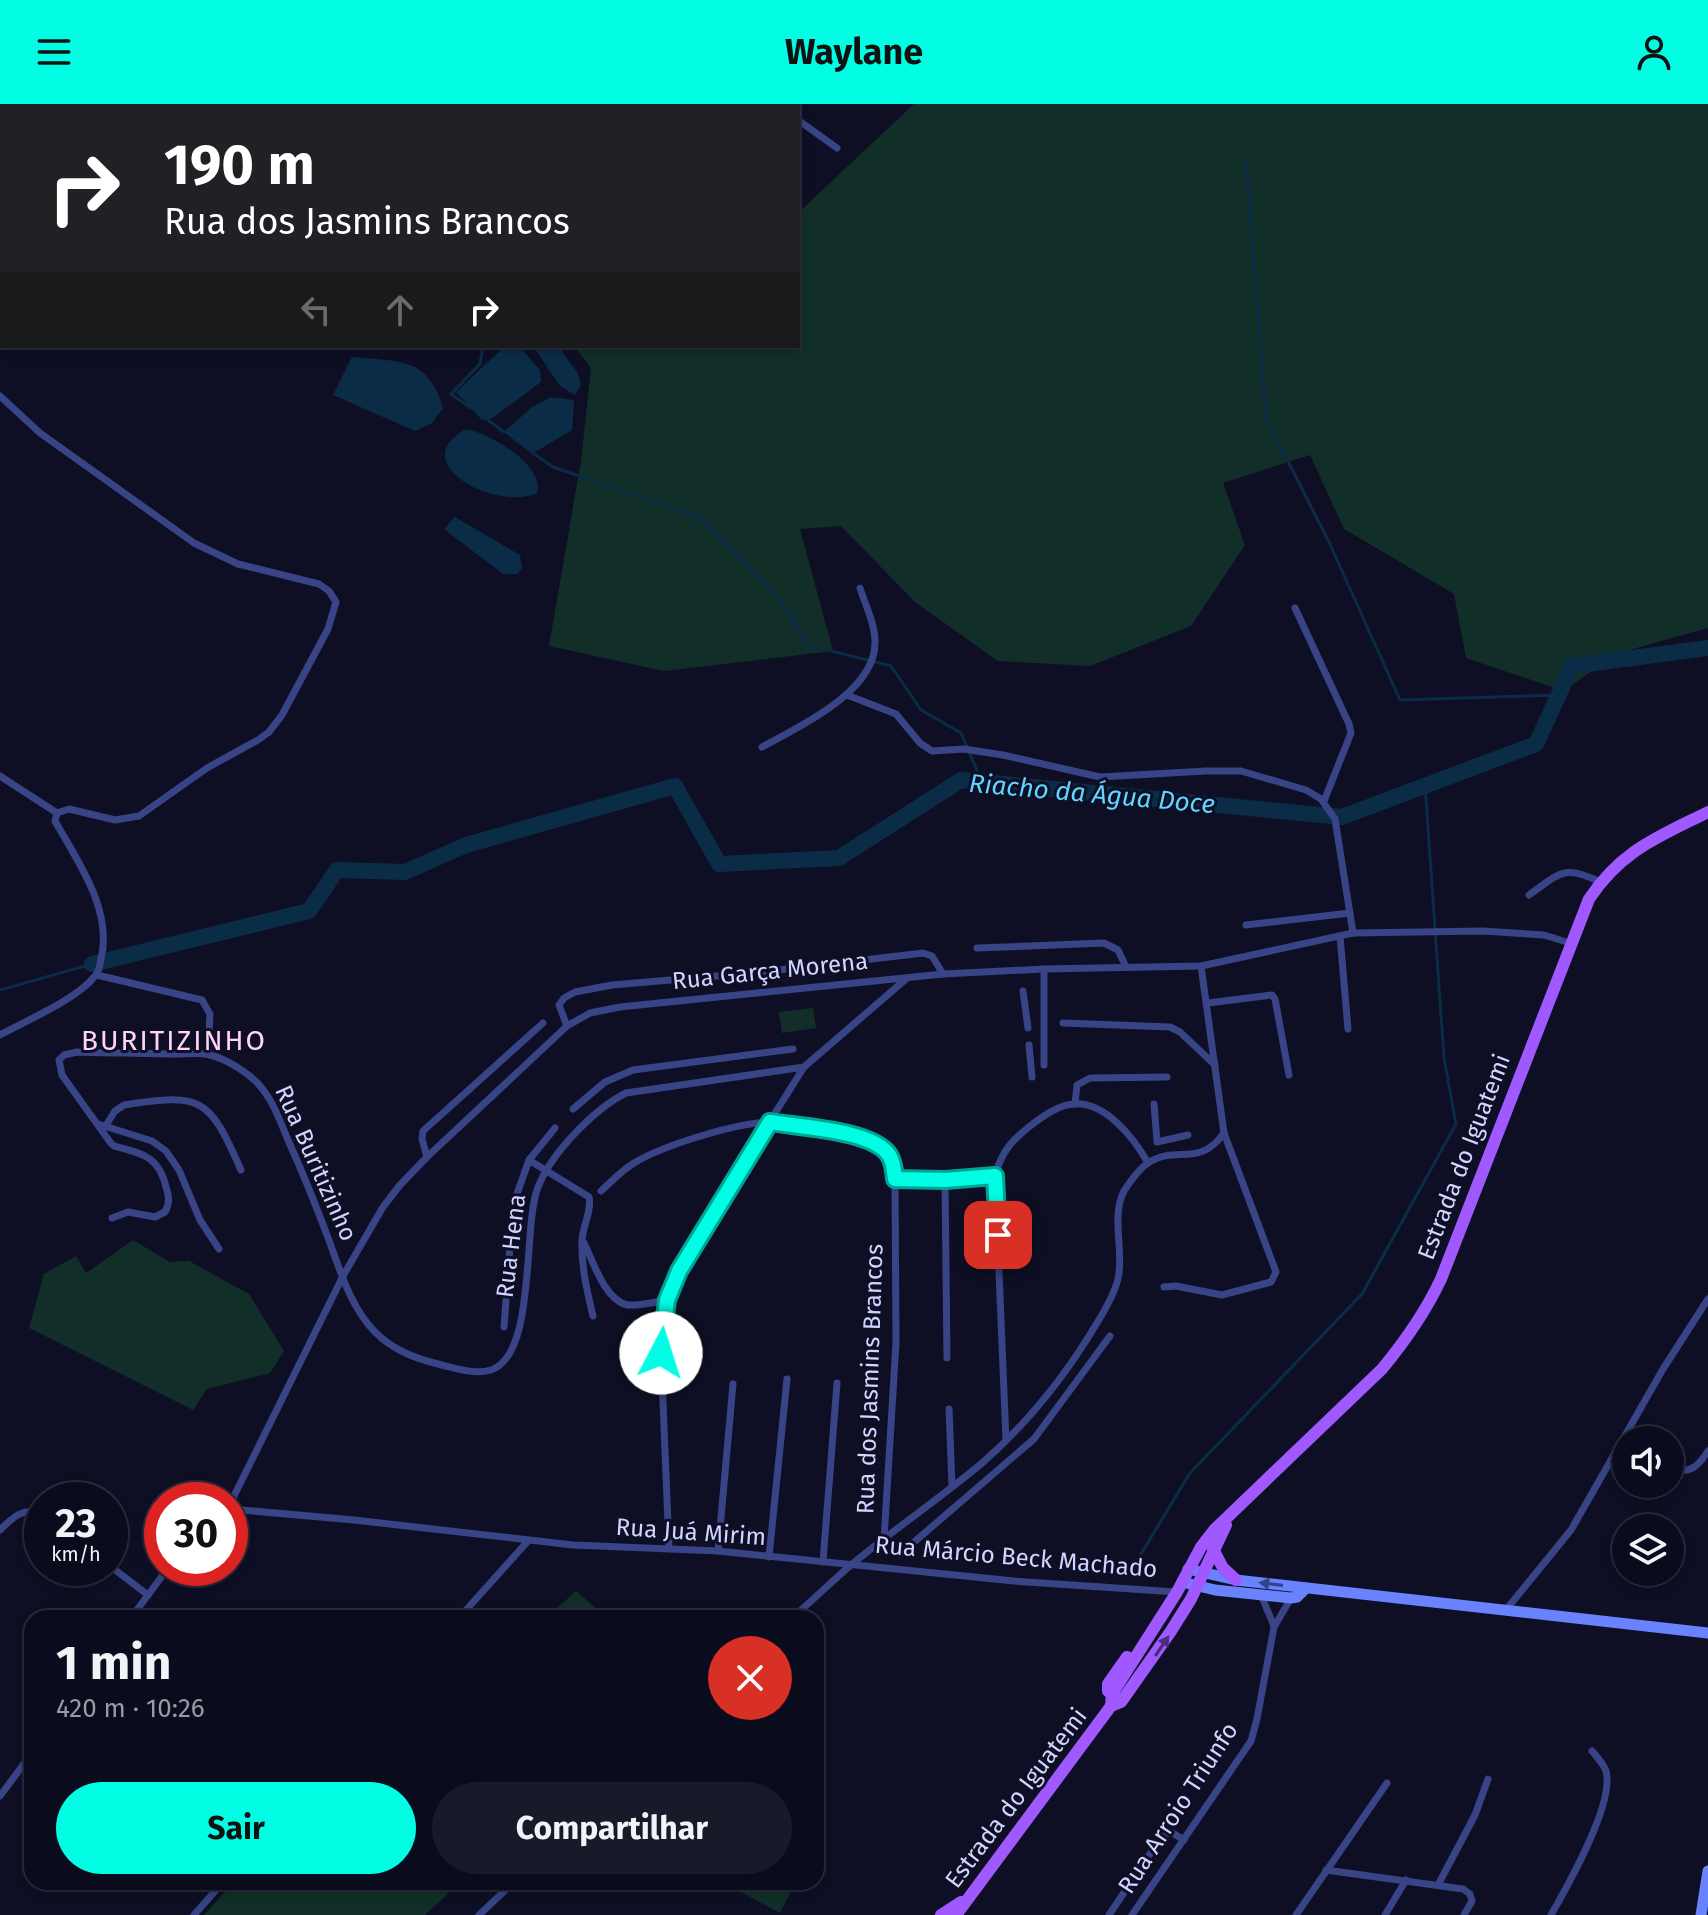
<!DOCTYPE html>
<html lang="pt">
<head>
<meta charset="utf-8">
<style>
	:root { --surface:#0a0b1c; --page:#181929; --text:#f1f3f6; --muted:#999ba3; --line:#2a2b3b; --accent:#00fde4 }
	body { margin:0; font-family:"Fira Sans",sans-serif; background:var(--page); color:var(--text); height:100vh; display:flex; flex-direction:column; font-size:30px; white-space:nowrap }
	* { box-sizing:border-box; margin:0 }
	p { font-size:26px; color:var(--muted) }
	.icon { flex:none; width:44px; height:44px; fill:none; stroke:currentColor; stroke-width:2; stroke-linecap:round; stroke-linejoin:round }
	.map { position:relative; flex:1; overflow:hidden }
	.sheet { position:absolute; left:24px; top:1506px; width:800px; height:280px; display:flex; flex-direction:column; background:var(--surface); border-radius:24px; box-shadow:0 4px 12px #0003,0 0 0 2px var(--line) }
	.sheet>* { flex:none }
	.guide { position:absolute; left:0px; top:0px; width:800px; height:244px; box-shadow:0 4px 12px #0003,0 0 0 2px var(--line); background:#202124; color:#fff; overflow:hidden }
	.controls { position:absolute; left:1612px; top:1322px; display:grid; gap:16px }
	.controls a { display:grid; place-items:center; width:72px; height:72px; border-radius:50%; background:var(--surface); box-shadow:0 4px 12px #0003,0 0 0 2px var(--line); font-size:40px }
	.speed { position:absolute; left:24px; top:1378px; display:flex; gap:16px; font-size:40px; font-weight:700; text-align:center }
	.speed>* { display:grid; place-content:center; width:104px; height:104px; border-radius:50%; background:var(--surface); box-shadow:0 4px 12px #0003,0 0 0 2px var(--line); line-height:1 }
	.speed small { font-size:20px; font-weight:400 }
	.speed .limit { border:12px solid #d22; background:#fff; color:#111 }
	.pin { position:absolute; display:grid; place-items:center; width:68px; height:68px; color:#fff; margin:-34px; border-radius:16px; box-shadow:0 4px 12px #0006 }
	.me { position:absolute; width:88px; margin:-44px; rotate:5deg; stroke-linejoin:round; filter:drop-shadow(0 0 6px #0008) }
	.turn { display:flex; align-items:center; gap:28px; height:168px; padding:0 32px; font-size:36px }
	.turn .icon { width:104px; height:104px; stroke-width:2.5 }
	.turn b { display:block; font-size:56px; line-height:68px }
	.lanes { display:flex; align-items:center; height:76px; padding:0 32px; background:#0003; justify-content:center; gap:40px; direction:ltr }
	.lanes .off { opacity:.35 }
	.round { display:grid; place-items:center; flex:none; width:84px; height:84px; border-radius:42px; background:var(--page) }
	.summary { display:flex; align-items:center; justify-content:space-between; height:136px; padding:0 32px }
	h1 { font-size:48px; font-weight:700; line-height:60px }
	.primary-button { display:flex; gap:16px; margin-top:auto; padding:16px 32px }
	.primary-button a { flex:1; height:92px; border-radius:48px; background:var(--accent); color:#111; font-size:32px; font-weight:700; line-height:92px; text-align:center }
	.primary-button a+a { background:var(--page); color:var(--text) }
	header { display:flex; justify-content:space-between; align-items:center; height:104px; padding:0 32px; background:var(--accent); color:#111; font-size:36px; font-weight:700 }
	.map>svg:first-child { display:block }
	.green { fill:#112f28 }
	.water { fill:#0b2c47 }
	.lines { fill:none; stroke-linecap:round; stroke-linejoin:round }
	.stream { stroke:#0b2c47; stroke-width:3 }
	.river { stroke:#0b2c47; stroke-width:16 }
	.street { stroke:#384485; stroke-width:7 }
	.secondary { stroke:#6983ff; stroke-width:11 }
	.primary { stroke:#a059ff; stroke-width:12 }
	.oneway { fill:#374387 }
	.oneway2 { fill:#482d7c }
	.route-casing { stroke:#00a494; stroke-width:20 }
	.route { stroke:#00fde4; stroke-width:14 }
	.labels { text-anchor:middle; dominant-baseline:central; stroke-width:6; stroke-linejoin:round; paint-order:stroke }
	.street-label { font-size:24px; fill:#d2d5ff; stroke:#0e0f25 }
	.water-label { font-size:26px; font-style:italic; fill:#60d5ff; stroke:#0e0f25 }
	.quarter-label { font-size:28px; letter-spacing:2px; fill:#ffd4f8; stroke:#0e0f25 }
</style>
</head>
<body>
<header><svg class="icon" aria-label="menu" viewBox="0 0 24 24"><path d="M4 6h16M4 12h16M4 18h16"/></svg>Waylane<svg class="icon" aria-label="person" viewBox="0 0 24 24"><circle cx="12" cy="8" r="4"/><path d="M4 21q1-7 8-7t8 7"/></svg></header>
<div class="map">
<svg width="1708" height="1811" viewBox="0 0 1708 1811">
	<rect width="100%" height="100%" fill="#0e0f25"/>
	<g class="green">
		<polygon points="914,0 1708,0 1708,524 1615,550 1564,587 1466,554 1454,490 1344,425 1310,351 1223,379 1245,441 1191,522 1090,562 998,557 915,498 841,422 800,425 833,547 664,567 549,542 581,357 591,264 574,242 798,242 798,109"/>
		<polygon points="813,904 816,924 782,929 779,908"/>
		<polygon points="133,1136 170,1158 189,1157 249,1190 284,1247 270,1269 207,1285 193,1306 29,1224 44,1170 76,1152 86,1169"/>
		<polygon points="576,1487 607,1514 546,1514"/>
		<polygon points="234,1778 461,1778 425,1811 204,1811"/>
		<polygon points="744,1778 774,1778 791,1787 780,1809 739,1787"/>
	</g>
	<g class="water">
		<polygon points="505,242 519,242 540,266 541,278 491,315 482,316 456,288"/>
		<polygon points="533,242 558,242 577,268 581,281 575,291 560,282"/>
		<path d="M352,253C399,258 428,252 443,304L432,319L415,327L333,291Z"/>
		<polygon points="551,293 574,296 572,326 532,350 504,328 531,304"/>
		<path d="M466,325C489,329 545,361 537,389C497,408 403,359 466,325Z"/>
		<polygon points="455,413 520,451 522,464 517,470 503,470 444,425"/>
	</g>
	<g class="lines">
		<g class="stream">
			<polyline points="365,0 367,2"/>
			<polyline points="1246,56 1266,314 1329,438 1400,596 1559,591"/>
			<polyline points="471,304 451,290 480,260 483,242"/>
			<polyline points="484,313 504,328"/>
			<polyline points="533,349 553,363 701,414 785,502 807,541 891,562 921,606 961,629 982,678"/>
			<polyline points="0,886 92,860"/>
			<polyline points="1133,1463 1190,1369 1362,1190 1456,1020 1444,954 1425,681"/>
		</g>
		<polyline class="river" points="92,860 309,807 337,766 405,768 466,741 675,682 719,760 839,754 961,676 1342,713 1536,640 1572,562 1708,544"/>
		<g class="street">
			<polyline points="128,0 131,2"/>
			<polyline points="776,0 779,2"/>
			<polyline points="798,16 837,44"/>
			<path d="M0,292L40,329L194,439L238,460L319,480L329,487L336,498L328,525L282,611L269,628L258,636L207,664L139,712L115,716L69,705L57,709L55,717C78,758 113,806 101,855C100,861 99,868 95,872C76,896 27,916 0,931"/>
			<polyline points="1295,504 1349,620 1351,629 1324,697"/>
			<polyline points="847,591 896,610 920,639 932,647 964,645 1003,651 1100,673 1206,667 1241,667 1306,686 1321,695 1335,715 1353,829"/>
			<path d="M762,643C799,623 877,587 875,537C875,520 865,500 860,484"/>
			<polyline points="0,672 57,709"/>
			<path d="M1529,791C1560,769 1564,760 1600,778"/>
			<polyline points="1246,821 1350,809"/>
			<polyline points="1340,832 1348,925"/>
			<polyline points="977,844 1104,839 1118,846 1126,863"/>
			<polyline points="97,871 202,896 210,910 208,950"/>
			<polyline points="1023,887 1028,924"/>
			<polyline points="1208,899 1272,891 1275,895 1289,971"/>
			<polyline points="1063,919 1170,923 1180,928 1215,961"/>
			<polyline points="567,922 559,901 564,894 575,888 612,881 753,869 923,849 932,852 943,870"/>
			<polyline points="1029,941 1032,973"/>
			<polyline points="1044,961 1044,865"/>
			<polyline points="1075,1000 1077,981 1090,974 1167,973"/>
			<polyline points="1154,1000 1157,1038 1188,1031"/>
			<polyline points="573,1005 605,978 633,966 793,945"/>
			<polyline points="98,1020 152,1037 166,1047 179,1066 200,1116 219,1145"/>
			<path d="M105,1023L115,1007L124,1001C202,989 209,993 241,1066"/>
			<polyline points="427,1053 422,1035 423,1027 543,919"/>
			<path d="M529,1056L589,1093C592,1107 583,1121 582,1136C581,1162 587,1187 593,1212"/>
			<polyline points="895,1075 945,1076 995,1072"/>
			<polyline points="945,1076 947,1254"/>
			<path d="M601,1087C612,1077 621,1067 634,1059C664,1041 733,1020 768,1018C789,1017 814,1025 834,1029C867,1034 891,1037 895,1075L896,1239L884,1435"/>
			<path d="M112,1114L128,1108L155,1113L165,1108C170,1099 169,1092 166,1083C159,1052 141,1049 114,1042L110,1038L62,971L59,956L64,951L77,948C109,949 141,949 173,950C185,950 199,948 210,951C222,954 237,962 247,970C269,985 278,1012 288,1036C302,1067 315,1099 327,1131C339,1163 350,1203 375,1228C393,1246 414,1254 438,1260C455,1264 474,1271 491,1266C536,1251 523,1127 537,1086C549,1051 594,1005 626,989L804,963"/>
			<path d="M584,1139C593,1157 605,1197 628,1201C640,1202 655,1198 667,1196"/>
			<polyline points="1164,1183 1176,1182 1222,1191 1271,1178 1276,1168 1224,1029 1201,862"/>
			<polyline points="504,1223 513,1101 529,1056 555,1024"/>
			<polyline points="949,1305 952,1383"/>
			<path d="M1006,1336L995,1072C1002,1046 1013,1035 1034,1019C1045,1011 1059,1001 1073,1000C1105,997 1134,1034 1148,1059"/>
			<path d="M1670,1362C1688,1372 1698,1363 1708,1347"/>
			<polyline points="230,1400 343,1172 383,1103 400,1081 427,1053 567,922 590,909 620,903 943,870 1044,865 1201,862 1353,829 1483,827 1544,831 1570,839"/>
			<polyline points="230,1405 354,1416 573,1441 718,1447 1014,1477 1176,1488"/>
			<path d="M0,1426C12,1414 24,1402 42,1410"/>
			<polyline points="913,1439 1034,1335 1110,1232"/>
			<polyline points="669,1444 661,1249 667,1196 679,1167 706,1119 804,963 906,875"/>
			<polyline points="718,1447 733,1280"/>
			<polyline points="769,1453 787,1275"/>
			<polyline points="823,1458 837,1279"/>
			<polyline points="110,1462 148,1491"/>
			<polyline points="1261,1491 1274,1522"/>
			<polyline points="1505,1507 1571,1426 1663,1265 1708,1195"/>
			<polyline points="131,1514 168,1464"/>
			<polyline points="459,1514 528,1437"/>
			<path d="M792,1514C812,1497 831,1478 851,1461C893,1426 939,1395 981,1360C1027,1320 1066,1271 1097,1219C1105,1206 1114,1191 1118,1175C1125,1145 1108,1106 1128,1081C1133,1074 1141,1063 1148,1059C1177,1040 1198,1065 1224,1029"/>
			<polyline points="0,1692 32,1649"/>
			<polyline points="1326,1766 1463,1785 1470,1790 1472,1797 1464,1811"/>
			<polyline points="1438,1781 1475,1711 1488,1675"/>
			<polyline points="194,1811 223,1778"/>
			<polyline points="479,1811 514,1778"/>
			<polyline points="1109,1811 1162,1732 1171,1728 1184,1736"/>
			<polyline points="1132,1811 1251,1637 1257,1615 1274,1523 1291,1494"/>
			<polyline points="1296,1811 1387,1679"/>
			<polyline points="1385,1811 1406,1776"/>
			<path d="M1551,1811C1567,1783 1615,1699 1606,1667C1603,1659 1597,1653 1592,1647"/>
		</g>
		<g class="secondary">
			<polyline points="1188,1465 1236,1476 1708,1529"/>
			<polyline points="1182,1478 1215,1486 1291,1494 1297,1493 1306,1484"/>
			<polyline points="1701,1811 1708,1767"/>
		</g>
		<g class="primary">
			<polyline points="1213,1445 1223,1464 1236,1476"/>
			<polyline points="1115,1593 1108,1587 1108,1580 1127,1553"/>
			<path d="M1111,1602L1112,1590L1177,1488L1201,1443L1215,1425L1382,1265C1406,1236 1425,1209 1441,1175L1589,795C1622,746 1658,733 1708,708"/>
			<polyline points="941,1811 961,1798"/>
			<polyline points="956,1811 1111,1602 1121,1598 1171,1527 1191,1495 1226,1421"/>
		</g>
	</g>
	<defs><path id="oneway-solid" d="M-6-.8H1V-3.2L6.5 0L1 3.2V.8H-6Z" transform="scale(2)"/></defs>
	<use class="oneway" href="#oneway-solid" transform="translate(1271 1480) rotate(-173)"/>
	<use class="oneway2" href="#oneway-solid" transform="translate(1162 1542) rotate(-56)"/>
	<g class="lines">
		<defs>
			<path id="route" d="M661,1249L667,1196L679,1167L770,1018C799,1023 872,1026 889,1051C894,1059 894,1067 895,1075L945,1076L995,1072L998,1131"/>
		</defs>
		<use href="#route" class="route-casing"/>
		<use href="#route" class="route"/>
	</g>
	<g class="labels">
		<g class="street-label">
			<text transform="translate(770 867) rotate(-6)">Rua Garça Morena</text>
			<text transform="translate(1464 1053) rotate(-69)">Estrada do Iguatemi</text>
			<text transform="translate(316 1059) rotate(66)">Rua Buritizinho</text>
			<text transform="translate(511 1142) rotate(-83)">Rua Hena</text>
			<text transform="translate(870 1275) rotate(-88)">Rua dos Jasmins Brancos</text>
			<text transform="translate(691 1428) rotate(4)">Rua Juá Mirim</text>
			<text transform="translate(1016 1453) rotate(5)">Rua Márcio Beck Machado</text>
			<text transform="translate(1016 1694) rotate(-53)">Estrada do Iguatemi</text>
			<text transform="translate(1178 1704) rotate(-57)">Rua Arroio Triunfo</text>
		</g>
		<g class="water-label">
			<text transform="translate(1092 690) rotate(5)">Riacho da Água Doce</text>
		</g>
		<g class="quarter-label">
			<text x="174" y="936">BURITIZINHO</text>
		</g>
	</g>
</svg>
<div class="controls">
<a><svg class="icon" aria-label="sound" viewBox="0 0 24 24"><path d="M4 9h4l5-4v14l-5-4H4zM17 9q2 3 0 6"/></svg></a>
<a><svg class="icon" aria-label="layers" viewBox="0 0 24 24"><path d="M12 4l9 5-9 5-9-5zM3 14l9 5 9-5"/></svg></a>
</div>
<div class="speed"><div>23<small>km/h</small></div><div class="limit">30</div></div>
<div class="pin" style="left:998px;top:1131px;background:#d93025"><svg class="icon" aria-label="arrive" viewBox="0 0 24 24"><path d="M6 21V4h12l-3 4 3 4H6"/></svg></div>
<svg class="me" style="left:661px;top:1249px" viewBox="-20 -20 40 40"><circle r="19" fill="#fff"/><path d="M0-13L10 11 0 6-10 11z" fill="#00fde4"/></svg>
<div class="guide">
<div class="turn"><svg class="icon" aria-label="right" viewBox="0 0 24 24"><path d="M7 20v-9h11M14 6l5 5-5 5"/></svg><div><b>190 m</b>Rua dos Jasmins Brancos</div></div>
<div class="lanes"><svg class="icon off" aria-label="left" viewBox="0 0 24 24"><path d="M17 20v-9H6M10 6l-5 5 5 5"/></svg><svg class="icon off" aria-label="ahead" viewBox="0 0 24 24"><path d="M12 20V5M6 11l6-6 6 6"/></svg><svg class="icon" aria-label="right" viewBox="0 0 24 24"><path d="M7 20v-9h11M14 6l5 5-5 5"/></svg></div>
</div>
<section class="sheet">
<div class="summary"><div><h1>1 min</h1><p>420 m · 10:26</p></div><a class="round" style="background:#d93025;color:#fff"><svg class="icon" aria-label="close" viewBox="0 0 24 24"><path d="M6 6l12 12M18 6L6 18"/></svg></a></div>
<div class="primary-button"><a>Sair</a><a>Compartilhar</a></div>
</section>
</div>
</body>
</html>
